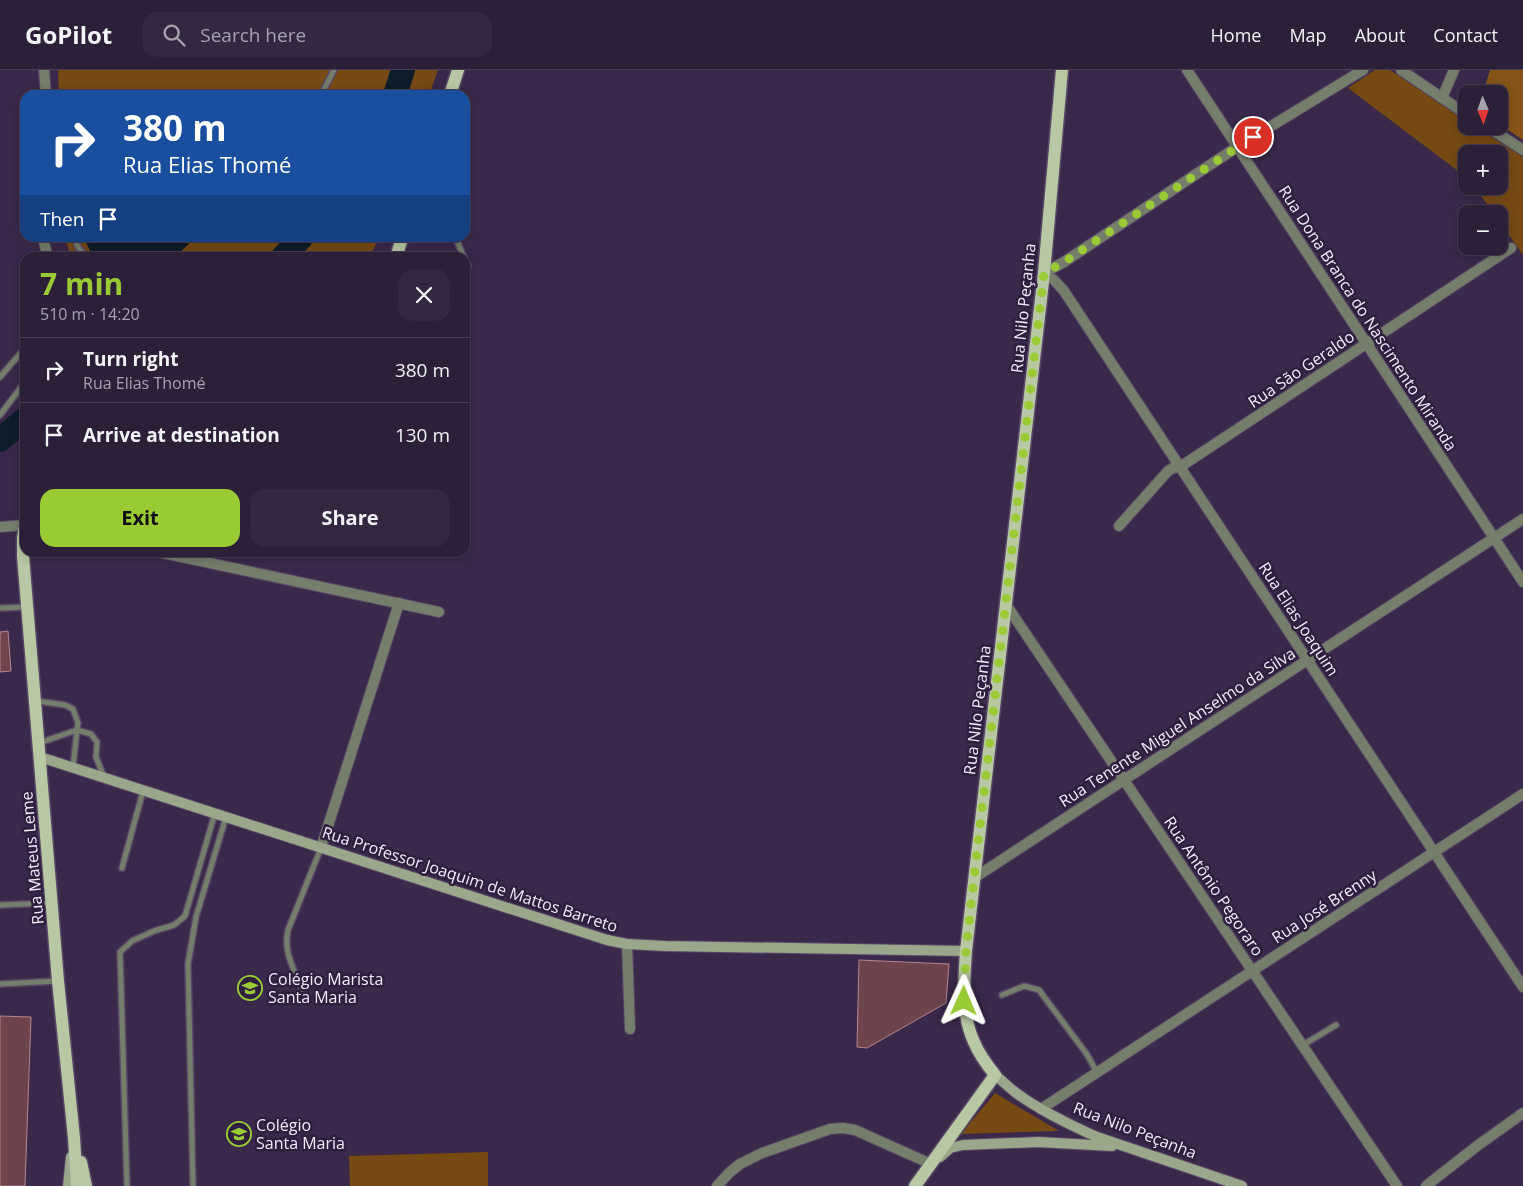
<!DOCTYPE html>
<html lang="en">
<head>
<meta charset="utf-8">
<style>
	:root { --surface:#2c1f38; --page:#342740; --text:#f1f3f6; --muted:#a6a2ae; --line:#483d53; --accent:#9acb35 }
	body { margin:0; font-family:"Open Sans",sans-serif; background:var(--page); color:var(--text); height:100vh; display:flex; flex-direction:column; font-size:19px; white-space:nowrap }
	* { box-sizing:border-box; margin:0 }
	p { font-size:16px; color:var(--muted) }
	.icon { flex:none; width:28px; height:28px; fill:none; stroke:currentColor; stroke-width:2; stroke-linecap:round; stroke-linejoin:round }
	.map { position:relative; flex:1; overflow:hidden }
	.panel { position:absolute; left:20px; top:182px; width:450px; height:305px; display:flex; flex-direction:column; background:var(--surface); border-radius:15px; box-shadow:0 2px 12px #0003,0 0 0 1px var(--line) }
	.panel>* { flex:none }
	.guide { position:absolute; left:20px; top:20px; width:450px; height:152px; border-radius:15px; box-shadow:0 2px 12px #0003,0 0 0 1px var(--line); background:#1a4fa0; color:#fff; overflow:hidden }
	.needle { width:32px; rotate:178deg }
	.tools { position:absolute; left:1458px; top:15px; display:grid; gap:10px }
	.tools a { display:grid; place-items:center; width:50px; height:50px; border-radius:10px; background:var(--surface); box-shadow:0 2px 12px #0003,0 0 0 1px var(--line); font-size:25px }
	.pin { position:absolute; display:grid; place-items:center; width:42px; height:42px; color:#fff; margin:-21px; border:2px solid #fff; border-radius:50%; box-shadow:0 1px 5px #0007 }
	.me { position:absolute; width:55px; margin:-28px; rotate:1deg; stroke-linejoin:round; filter:drop-shadow(0 0 4px #0008) }
	.turn { display:flex; align-items:center; gap:18px; height:105px; padding:0 20px; font-size:22px }
	.turn .icon { width:65px; height:65px; stroke-width:2.5 }
	.turn b { display:block; font-size:35px; line-height:42px }
	.then { display:flex; align-items:center; height:48px; padding:0 20px; background:#0003; gap:10px; font-size:19px }
	.round { display:grid; place-items:center; flex:none; width:52px; height:52px; border-radius:15px; background:var(--page) }
	.overview { display:flex; align-items:center; justify-content:space-between; height:85px; padding:0 20px }
	h1 { font-size:30px; font-weight:700; line-height:38px; color:var(--accent) }
	.primary-button { display:flex; gap:10px; margin-top:auto; padding:10px 20px }
	.primary-button a { flex:1; height:58px; border-radius:15px; background:var(--accent); color:#111; font-size:20px; font-weight:700; line-height:58px; text-align:center }
	.primary-button a+a { background:var(--page); color:var(--text) }
	ul { padding:0; list-style:none }
	li { display:flex; align-items:center; gap:15px; height:65px; padding:0 20px; border-top:1px solid var(--line) }
	li div { flex:1 }
	li b { display:block; font-size:19px }
	li em { font-style:normal }
	header { display:flex; align-items:center; gap:30px; box-sizing:border-box; height:70px; padding:0 25px; background:var(--surface); border-bottom:1px solid var(--line) }
	header strong { font-size:24px }
	nav { display:flex; gap:28px; margin-inline-start:auto; font-size:18px }
	.search { width:350px; height:45px; background:var(--page); display:flex; align-items:center; gap:12px; box-sizing:border-box; padding:0 18px; border-radius:15px; color:var(--muted); font-size:19px }
	.map>svg:first-child { display:block }
	.green { fill:#774a13 }
	.forest { fill:#865416 }
	.water { fill:#0e1d2a }
	.lines { fill:none; stroke-linecap:round; stroke-linejoin:round }
	.river { stroke:#0e1d2a; stroke-width:24 }
	.building { fill:#6e444c; stroke:#b5858e }
	.lane-casing { stroke:#584866; stroke-width:8 }
	.street-casing { stroke:#584866; stroke-width:12 }
	.secondary-casing { stroke:#584866; stroke-width:12 }
	.primary-casing { stroke:#584866; stroke-width:15 }
	.lane { stroke:#757d6b; stroke-width:5 }
	.street { stroke:#757d6b; stroke-width:10 }
	.secondary { stroke:#9ba78b; stroke-width:10 }
	.primary { stroke:#b8c7a4; stroke-width:12 }
	.route { stroke:#9acb35; stroke-width:9; stroke-dasharray:0 16.2 }
	.labels { text-anchor:middle; dominant-baseline:central; stroke-width:5; stroke-linejoin:round; paint-order:stroke }
	.street-label { font-size:16px; fill:#f3ebfc; stroke:#2f1f3f }
	.poi-label { font-size:16px; fill:#f3ebfc; stroke:#2f1f3f; text-anchor:start }
</style>
</head>
<body>
<header>
<strong>GoPilot</strong>
<div class="search"><svg class="icon" aria-label="search" viewBox="0 0 24 24"><circle cx="10" cy="10" r="6"/><path d="M15 15l6 6"/></svg>Search here</div>
<nav><a>Home</a><a>Map</a><a>About</a><a>Contact</a></nav>
</header>
<div class="map">
<svg width="1523" height="1116" viewBox="0 0 1523 1116">
	<rect width="100%" height="100%" fill="#3a294a"/>
	<g class="green">
		<polygon points="58,0 438,0 429,25 59,25"/>
		<polygon points="1375,0 1390,0 1466,51 1466,56 1474,56 1523,87 1523,185 1499,151 1499,144 1494,144 1474,116 1499,116 1499,84 1466,84 1466,107 1348,18"/>
		<polygon points="65,168 378,168 374,179 367,188 71,187"/>
		<polygon points="995,1023 1059,1061 961,1064"/>
		<polygon points="488,1082 488,1116 350,1116 349,1086"/>
	</g>
	<polygon class="forest" points="1490,0 1523,0 1523,70 1499,54 1499,24 1483,24"/>
	<polygon class="water" points="84,168 195,168 174,188 101,187 91,183"/>
	<g class="lines">
		<g class="river">
			<polyline points="395,25 403,0"/>
			<polyline points="282,188 301,168"/>
			<polyline points="0,370 25,349"/>
		</g>
	</g>
	<g class="building">
		<polygon points="8,561 11,601 0,602 0,562"/>
		<polygon points="859,890 949,894 946,933 867,978 857,977"/>
		<polygon points="0,946 31,947 25,1116 0,1116"/>
	</g>
	<g class="lines">
		<defs>
			<g id="lane">
				<polyline points="321,25 334,0"/>
				<polyline points="75,168 77,175 86,188"/>
				<polyline points="456,168 464,188"/>
				<polyline points="465,190 468,196"/>
				<polyline points="0,307 25,278"/>
				<polyline points="0,345 25,312"/>
				<polyline points="0,538 27,537"/>
				<polyline points="37,631 65,635 73,639 78,653 77,660 91,664 97,672 96,687 104,707"/>
				<polyline points="39,673 77,660 73,697"/>
				<polyline points="122,798 143,721"/>
				<polyline points="0,835 51,833"/>
				<polyline points="0,914 58,911"/>
				<path d="M302,920C294,899 283,882 288,860L321,778"/>
				<polyline points="1002,925 1024,916 1039,920 1086,983 1097,1002"/>
				<polyline points="1303,975 1336,955"/>
				<polyline points="127,1116 120,882 132,871 154,861 174,855 185,846 215,743"/>
				<polyline points="193,1116 188,894 196,847 226,747"/>
			</g>
			<g id="street">
				<polyline points="44,0 46,25"/>
				<polyline points="1187,0 1523,512"/>
				<polyline points="1363,0 1237,77 1064,192 1044,203 1054,210 1064,221 1523,917"/>
				<polyline points="1401,0 1466,44"/>
				<polyline points="1442,28 1454,0"/>
				<polyline points="1486,56 1523,80"/>
				<polyline points="43,168 48,188"/>
				<polyline points="1119,456 1168,401 1173,398 1180,397 1511,178"/>
				<polyline points="0,457 25,455"/>
				<polyline points="158,482 439,542"/>
				<polyline points="1005,533 1397,1116"/>
				<polyline points="321,778 399,533"/>
				<polyline points="974,808 1523,449"/>
				<polyline points="627,874 630,959"/>
				<polyline points="1041,1039 1523,724"/>
				<polyline points="717,1116 730,1102 740,1094 762,1083 830,1059 843,1058 855,1060 931,1094"/>
				<polyline points="1426,1116 1477,1076 1523,1043"/>
			</g>
			<g id="secondary">
				<polyline points="40,687 607,870 627,874 665,876 966,881"/>
				<path d="M995,1005C1003,1011 1010,1019 1019,1025C1043,1042 1070,1055 1097,1067L1242,1116"/>
				<polyline points="940,1087 950,1078 963,1075 1038,1072 1112,1076"/>
				<polyline points="68,1116 71,1087"/>
			</g>
			<g id="primary">
				<polyline points="450,25 458,0"/>
				<polyline points="396,188 402,168"/>
				<polyline points="25,457 23,468 23,486 58,911 74,1068 77,1116"/>
				<polyline points="81,1092 86,1116"/>
				<path d="M915,1116L995,1005C987,995 979,984 974,972C961,944 964,911 966,881L1044,203L1062,0"/>
			</g>
		</defs>
		<use href="#lane" class="lane-casing"/>
		<use href="#street" class="street-casing"/>
		<use href="#secondary" class="secondary-casing"/>
		<use href="#primary" class="primary-casing"/>
		<use href="#lane" class="lane"/>
		<use href="#street" class="street"/>
		<use href="#secondary" class="secondary"/>
		<use href="#primary" class="primary"/>
	</g>
	<g class="lines">
		<polyline class="route" points="964,931 966,881 972,826 1044,203 1064,192 1253,67"/>
	</g>
	<defs>
		<symbol id="school-ring" viewBox="-11 -11 22 22"><circle r="9.5" fill="#2f1f3f" stroke="#9acb35" stroke-width="1.5"/><path d="M0-5L7-2L0 1L-7-2ZM-4 1L0 2.5L4 1V4Q0 6-4 4Z" fill="#9acb35"/></symbol>
	</defs>
	<g fill-rule="evenodd">
		<use href="#school-ring" x="236" y="904" width="28" height="28"/>
		<use href="#school-ring" x="225" y="1050" width="28" height="28"/>
	</g>
	<g class="labels">
		<g class="street-label">
			<text transform="translate(1023 238) rotate(-84)">Rua Nilo Peçanha</text>
			<text transform="translate(1368 248) rotate(57)">Rua Dona Branca do Nascimento Miranda</text>
			<text transform="translate(1301 299) rotate(-34)">Rua São Geraldo</text>
			<text transform="translate(1299 549) rotate(57)">Rua Elias Joaquim</text>
			<text transform="translate(977 640) rotate(-83)">Rua Nilo Peçanha</text>
			<text transform="translate(1177 657) rotate(-33)">Rua Tenente Miguel Anselmo da Silva</text>
			<text transform="translate(32 788) rotate(-95)">Rua Mateus Leme</text>
			<text transform="translate(470 809) rotate(18)">Rua Professor Joaquim de Mattos Barreto</text>
			<text transform="translate(1214 816) rotate(56)">Rua Antônio Pegoraro</text>
			<text transform="translate(1324 836) rotate(-33)">Rua José Brenny</text>
			<text transform="translate(1135 1060) rotate(21)">Rua Nilo Peçanha</text>
		</g>
		<g class="poi-label">
			<text x="268" y="909">Colégio Marista<tspan x="268" dy="18">Santa Maria</tspan></text>
			<text x="256" y="1055">Colégio<tspan x="256" dy="18">Santa Maria</tspan></text>
		</g>
	</g>
</svg>
<div class="tools">
<a><svg class="needle" viewBox="-14 -14 28 28"><path d="M0-13l5 13h-10z" fill="#e53935"/><path d="M0 13l5-13h-10z" fill="#a6a2ae"/></svg></a>
<a>+</a>
<a>−</a>
</div>
<div class="pin" style="left:1253px;top:67px;background:#d93025"><svg class="icon" aria-label="arrive" viewBox="0 0 24 24"><path d="M6 21V4h12l-3 4 3 4H6"/></svg></div>
<svg class="me" style="left:964px;top:931px" viewBox="-20 -20 40 40"><path d="M0-17L14 15 0 8-14 15z" fill="#9acb35" stroke="#fff" stroke-width="4"/></svg>
<div class="guide">
<div class="turn"><svg class="icon" aria-label="right" viewBox="0 0 24 24"><path d="M7 20v-9h11M14 6l5 5-5 5"/></svg><div><b>380 m</b>Rua Elias Thomé</div></div>
<div class="then">Then<svg class="icon" aria-label="arrive" viewBox="0 0 24 24"><path d="M6 21V4h12l-3 4 3 4H6"/></svg></div>
</div>
<section class="panel">
<div class="overview"><div><h1>7 min</h1><p>510 m · 14:20</p></div><a class="round"><svg class="icon" aria-label="close" viewBox="0 0 24 24"><path d="M6 6l12 12M18 6L6 18"/></svg></a></div>
<ul>
<li><svg class="icon" aria-label="right" viewBox="0 0 24 24"><path d="M7 20v-9h11M14 6l5 5-5 5"/></svg><div><b>Turn right</b><p>Rua Elias Thomé</p></div><em>380 m</em></li>
<li><svg class="icon" aria-label="arrive" viewBox="0 0 24 24"><path d="M6 21V4h12l-3 4 3 4H6"/></svg><div><b>Arrive at destination</b></div><em>130 m</em></li>
</ul>
<div class="primary-button"><a>Exit</a><a>Share</a></div>
</section>
</div>
</body>
</html>
